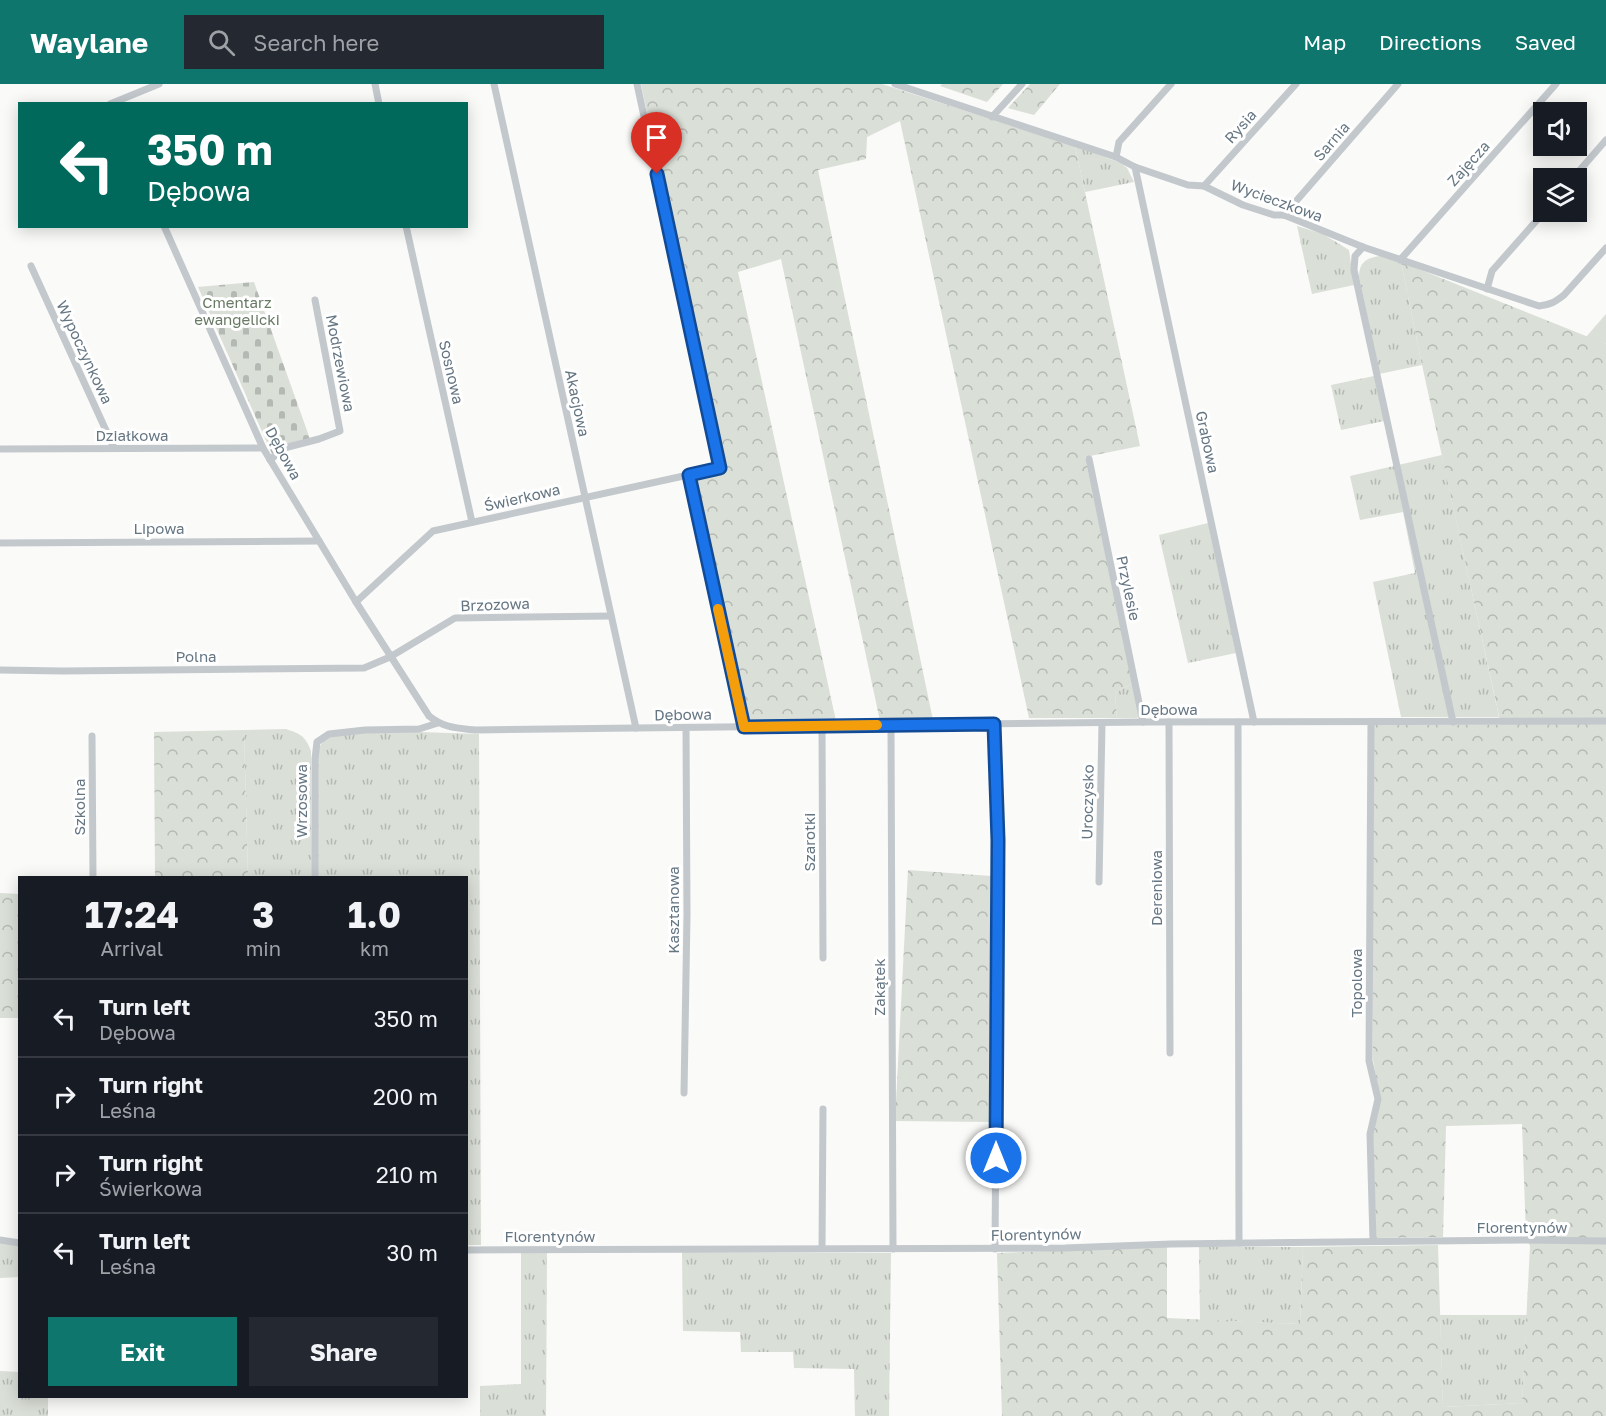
<!DOCTYPE html>
<html lang="en">
<head>
<meta charset="utf-8">
<style>
	:root { --surface:#171b24; --page:#242831; --text:#f1f3f6; --muted:#9ea1a6; --line:#363941; --accent:#0f766e }
	body { margin:0; font-family:"Golos Text",sans-serif; background:var(--page); color:var(--text); height:100vh; display:flex; flex-direction:column; font-size:22px; white-space:nowrap }
	* { box-sizing:border-box; margin:0 }
	p { font-size:20px; color:var(--muted) }
	.icon { flex:none; width:33px; height:33px; fill:none; stroke:currentColor; stroke-width:2; stroke-linecap:round; stroke-linejoin:round }
	.map { position:relative; flex:1; overflow:hidden }
	.details { position:absolute; left:18px; top:792px; width:450px; height:522px; display:flex; flex-direction:column; background:var(--surface); border-radius:0px; box-shadow:0 3px 15px #0003 }
	.details>* { flex:none }
	.banner { position:absolute; left:18px; top:18px; width:450px; height:126px; border-radius:0px; box-shadow:0 3px 15px #0003; background:#00695c; color:#fff; overflow:hidden }
	.controls { position:absolute; left:1533px; top:18px; display:grid; gap:12px }
	.controls a { display:grid; place-items:center; width:54px; height:54px; border-radius:0px; background:var(--surface); box-shadow:0 3px 15px #0003; font-size:30px }
	.pin { position:absolute; display:grid; place-items:center; width:51px; height:51px; color:#fff; margin:-62px -26px; border-radius:50% 50% 50% 0; rotate:-45deg; box-shadow:0 0 6px #0007 }
	.pin .icon { rotate:45deg }
	.me { position:absolute; width:66px; margin:-33px; rotate:0deg; stroke-linejoin:round; filter:drop-shadow(0 0 4px #0008) }
	.turn { display:flex; align-items:center; gap:21px; height:126px; padding:0 30px; font-size:27px }
	.turn .icon { width:78px; height:78px; stroke-width:2.5 }
	.turn b { display:block; font-size:42px; line-height:51px }
	.eta { display:flex; justify-content:space-evenly; align-items:center; height:102px; text-align:center }
	.eta b { font-size:36px; font-weight:700; line-height:42px }
	.action { display:flex; gap:12px; margin-top:auto; padding:12px 30px }
	.action a { flex:1; height:69px; border-radius:0px; background:var(--accent); color:#fff; font-size:24px; font-weight:700; line-height:69px; text-align:center }
	.action a+a { background:var(--page); color:var(--text) }
	ul { padding:0; list-style:none }
	li { display:flex; align-items:center; gap:18px; height:78px; padding:0 30px; border-top:2px solid var(--line) }
	li div { flex:1 }
	li b { display:block; font-size:22px }
	li em { font-style:normal }
	header { display:flex; align-items:center; gap:36px; box-sizing:border-box; height:84px; padding:0 30px; background:var(--accent); color:#fff }
	header strong { font-size:28px }
	nav { display:flex; gap:33px; margin-inline-start:auto; font-size:21px }
	.search { width:420px; height:54px; background:var(--page); display:flex; align-items:center; gap:15px; box-sizing:border-box; padding:0 21px; border-radius:0px; color:var(--muted); font-size:22px }
	.map>svg:first-child { display:block }
	.grass { fill:url(#grass-tufts) }
	.forest { fill:url(#forest-crowns) }
	.cemetery { fill:url(#cemetery-stones) }
	.green { fill:#dadfd7 }
	.lines { fill:none; stroke-linecap:round; stroke-linejoin:round }
	.street { stroke:#c3c8cc; stroke-width:7 }
	.route-casing { stroke:#114b97; stroke-width:15 }
	.route { stroke:#1a73e8; stroke-width:10 }
	.slow { stroke:#f59e0b; stroke-width:10 }
	.labels { text-anchor:middle; dominant-baseline:central; stroke-width:6; stroke-linejoin:round; paint-order:stroke }
	.street-label { font-size:15px; fill:#657683; stroke:#fff }
	.park-label { font-size:15px; fill:#687a64; stroke:#fff }
</style>
</head>
<body>
<header>
<strong>Waylane</strong>
<div class="search"><svg class="icon" aria-label="search" viewBox="0 0 24 24"><circle cx="10" cy="10" r="6"/><path d="M15 15l6 6"/></svg>Search here</div>
<nav><a>Map</a><a>Directions</a><a>Saved</a></nav>
</header>
<div class="map">
<svg width="1606" height="1332" viewBox="0 0 1606 1332">
	<defs>
		<pattern id="grass-tufts" width="24" height="20" patternUnits="userSpaceOnUse" patternTransform="scale(1.5)"><rect width="24" height="20" fill="#dadfd7"/><path d="M3 7l-1-3M5 7V3M7 7l1-3M15 17l-1-3M17 17v-4M19 17l1-3" fill="none" stroke="#b4b9b4"/></pattern>
		<pattern id="forest-crowns" width="20" height="18" patternUnits="userSpaceOnUse" patternTransform="scale(1.5)"><rect width="20" height="18" fill="#dadfd7"/><path d="M2 6a3 3 0 1 1 6 0M12 15a3 3 0 1 1 6 0" fill="none" stroke="#b4b9b4"/></pattern>
		<pattern id="cemetery-stones" width="16" height="16" patternUnits="userSpaceOnUse" patternTransform="scale(1.5)"><rect width="16" height="16" fill="#dadfd7"/><path d="M2 7V4a2 2 0 0 1 4 0v3zM10 15v-3a2 2 0 0 1 4 0v3z" fill="#b4b9b4"/></pattern>
	</defs>
	<rect width="100%" height="100%" fill="#fafaf8"/>
	<g class="grass">
		<polygon points="1075,62 1121,79 1127,84 1134,98 1085,108"/>
		<polygon points="1297,142 1323,150 1349,166 1354,201 1312,210"/>
		<path d="M1379,172H1385L1401,178L1422,281L1379,290L1359,192C1359,179 1366,174 1379,172Z"/>
		<polygon points="1374,292 1384,337 1341,346 1331,301"/>
		<polygon points="1442,371 1499,633 1401,633 1373,498 1415,489 1403,428 1360,436 1350,392"/>
		<polygon points="1208,439 1236,569 1188,579 1159,451"/>
		<polygon points="1133,599 1140,632 1137,634 1117,634 1115,609"/>
		<path d="M286,645C301,650 305,652 311,667L312,793H248L244,646Z"/>
		<path d="M420,648L479,650L481,1161H466V794H316L317,676C318,668 319,660 326,655C336,647 403,648 420,648Z"/>
		<polygon points="0,1158 19,1162 19,1193 0,1194"/>
		<polygon points="1199,1163 1303,1163 1300,1240 1200,1236"/>
		<polygon points="547,1168 546,1332 480,1332 480,1302 521,1300 521,1169"/>
		<polygon points="682,1168 891,1169 889,1332 855,1332 854,1285 794,1284 793,1268 741,1268 740,1248 683,1247"/>
		<polygon points="1440,1231 1527,1231 1522,1319 1443,1323"/>
		<polygon points="0,1287 19,1288 20,1312 48,1313 48,1332 0,1332"/>
	</g>
	<g class="forest">
		<polygon points="641,0 882,0 1075,62 1140,362 1085,373 1133,599 1115,609 1117,634 1029,634 900,37 867,53 866,75 818,86 933,636 880,637 781,175 738,188 836,637 752,638 747,635 692,392 722,384"/>
		<polygon points="942,0 1003,0 987,18 940,2"/>
		<polygon points="1030,0 1060,0 1034,31 1008,24"/>
		<polygon points="1401,178 1606,260 1606,1332 1002,1332 997,1169 1167,1163 1167,1234 1300,1240 1303,1163 1438,1161 1443,1323 1522,1319 1530,1162 1526,1152 1522,1040 1446,1042 1443,1153 1376,1154 1373,1050 1380,1014 1373,976 1372,641 1501,641 1422,281"/>
		<polygon points="244,646 248,793 155,793 154,648"/>
		<polygon points="908,786 991,792 993,1038 895,1037"/>
		<polygon points="0,809 19,810 19,934 0,934"/>
	</g>
	<polygon class="cemetery" points="254,198 310,355 272,370 198,203"/>
	<polygon class="green" points="1606,230 1606,260 1586,253"/>
	<g class="lines">
		<g class="street">
			<polyline points="375,0 379,20"/>
			<polyline points="494,0 636,644"/>
			<path d="M895,0L1116,73L1135,83L1188,101L1204,102L1243,121L1274,131H1284L1363,163L1539,222C1550,221 1555,218 1564,211L1606,164"/>
			<polyline points="110,20 159,0"/>
			<polyline points="992,33 1022,0"/>
			<polyline points="1116,73 1119,58 1171,0"/>
			<polyline points="1135,83 1254,638"/>
			<polyline points="1573,94 1606,56"/>
			<polyline points="1204,102 1296,0"/>
			<polyline points="1284,131 1398,0"/>
			<path d="M164,142L263,364L356,518L429,632C444,644 456,644 475,646L1143,638L1606,637"/>
			<polyline points="406,142 472,438"/>
			<polyline points="1363,163 1355,172 1354,186 1453,638"/>
			<polyline points="1400,176 1556,0"/>
			<polyline points="31,182 114,364"/>
			<polyline points="1487,205 1492,187 1544,128"/>
			<polyline points="0,365 263,364"/>
			<polyline points="1089,375 1143,638"/>
			<polyline points="270,376 284,364 319,355 340,347 315,216"/>
			<polyline points="689,391 744,643"/>
			<polyline points="0,459 319,457"/>
			<polyline points="356,518 433,447 720,384 637,0"/>
			<polyline points="0,586 63,587 364,584 390,573 455,534 611,532"/>
			<polyline points="1169,638 1170,969"/>
			<polyline points="1238,638 1239,1159"/>
			<polyline points="1371,638 1369,977 1378,1015 1370,1050 1373,1157"/>
			<polyline points="994,640 998,756 995,1165"/>
			<polyline points="891,641 893,1165"/>
			<polyline points="822,642 823,874"/>
			<polyline points="92,652 93,794"/>
			<polyline points="315,794 315,675 317,658 329,650 365,646 419,645 438,639"/>
			<polyline points="1099,798 1102,639"/>
			<polyline points="684,1009 687,831 686,644"/>
			<polyline points="0,1156 20,1159"/>
			<polyline points="822,1164 823,1025"/>
			<polyline points="466,1166 1065,1164 1171,1160 1522,1156 1606,1157"/>
		</g>
	</g>
	<g class="lines">
		<defs>
			<polyline id="route" points="657,90 720,384 689,391 744,643 994,640 998,756 996,1074"/>
		</defs>
		<use href="#route" class="route-casing"/>
		<use href="#route" class="route"/>
		<polyline class="slow" points="718,525 744,643 877,641"/>
	</g>
	<g class="labels">
		<g class="street-label">
			<text transform="translate(1240 42) rotate(-48)">Rysia</text>
			<text transform="translate(1331 57) rotate(-49)">Sarnia</text>
			<text transform="translate(1468 79) rotate(-48)">Zajęcza</text>
			<text transform="translate(1277 116) rotate(20)">Wycieczkowa</text>
			<text transform="translate(85 268) rotate(65)">Wypoczynkowa</text>
			<text transform="translate(341 279) rotate(79)">Modrzewiowa</text>
			<text transform="translate(452 288) rotate(77)">Sosnowa</text>
			<text transform="translate(578 319) rotate(78)">Akacjowa</text>
			<text x="132" y="351">Działkowa</text>
			<text transform="translate(1208 358) rotate(78)">Grabowa</text>
			<text transform="translate(284 369) rotate(61)">Dębowa</text>
			<text transform="translate(522 413) rotate(-13)">Świerkowa</text>
			<text x="159" y="444">Lipowa</text>
			<text transform="translate(1129 504) rotate(78)">Przylesie</text>
			<text transform="translate(495 520) rotate(-2)">Brzozowa</text>
			<text x="196" y="572">Polna</text>
			<text x="1169" y="625">Dębowa</text>
			<text transform="translate(683 630) rotate(-1)">Dębowa</text>
			<text transform="translate(301 717) rotate(-90)">Wrzosowa</text>
			<text transform="translate(1087 718) rotate(-89)">Uroczysko</text>
			<text transform="translate(79 723) rotate(-90)">Szkolna</text>
			<text transform="translate(809 758) rotate(-90)">Szarotki</text>
			<text transform="translate(1156 804) rotate(-90)">Dereniowa</text>
			<text transform="translate(673 826) rotate(-90)">Kasztanowa</text>
			<text transform="translate(1356 899) rotate(-90)">Topolowa</text>
			<text transform="translate(879 903) rotate(-90)">Zakątek</text>
			<text x="1522" y="1143">Florentynów</text>
			<text transform="translate(1036 1150) rotate(-1)">Florentynów</text>
			<text x="550" y="1152">Florentynów</text>
		</g>
		<g class="park-label">
			<text x="237" y="218">Cmentarz<tspan x="237" dy="17">ewangelicki</tspan></text>
		</g>
	</g>
</svg>
<div class="controls">
<a><svg class="icon" aria-label="sound" viewBox="0 0 24 24"><path d="M4 9h4l5-4v14l-5-4H4zM17 9q2 3 0 6"/></svg></a>
<a><svg class="icon" aria-label="layers" viewBox="0 0 24 24"><path d="M12 4l9 5-9 5-9-5zM3 14l9 5 9-5"/></svg></a>
</div>
<div class="pin" style="left:657px;top:90px;background:#d93025"><svg class="icon" aria-label="arrive" viewBox="0 0 24 24"><path d="M6 21V4h12l-3 4 3 4H6"/></svg></div>
<svg class="me" style="left:996px;top:1074px" viewBox="-20 -20 40 40"><circle r="17" fill="#1a73e8" stroke="#fff" stroke-width="3"/><path d="M0-11L8 9 0 5-8 9z" fill="#fff"/></svg>
<div class="banner">
<div class="turn"><svg class="icon" aria-label="left" viewBox="0 0 24 24"><path d="M17 20v-9H6M10 6l-5 5 5 5"/></svg><div><b>350 m</b>Dębowa</div></div>
</div>
<section class="details">
<div class="eta">
<div><b>17:24</b><p>Arrival</p></div>
<div><b>3</b><p>min</p></div>
<div><b>1.0</b><p>km</p></div>
</div>
<ul>
<li><svg class="icon" aria-label="left" viewBox="0 0 24 24"><path d="M17 20v-9H6M10 6l-5 5 5 5"/></svg><div><b>Turn left</b><p>Dębowa</p></div><em>350 m</em></li>
<li><svg class="icon" aria-label="right" viewBox="0 0 24 24"><path d="M7 20v-9h11M14 6l5 5-5 5"/></svg><div><b>Turn right</b><p>Leśna</p></div><em>200 m</em></li>
<li><svg class="icon" aria-label="right" viewBox="0 0 24 24"><path d="M7 20v-9h11M14 6l5 5-5 5"/></svg><div><b>Turn right</b><p>Świerkowa</p></div><em>210 m</em></li>
<li><svg class="icon" aria-label="left" viewBox="0 0 24 24"><path d="M17 20v-9H6M10 6l-5 5 5 5"/></svg><div><b>Turn left</b><p>Leśna</p></div><em>30 m</em></li>
</ul>
<div class="action"><a>Exit</a><a>Share</a></div>
</section>
</div>
</body>
</html>
